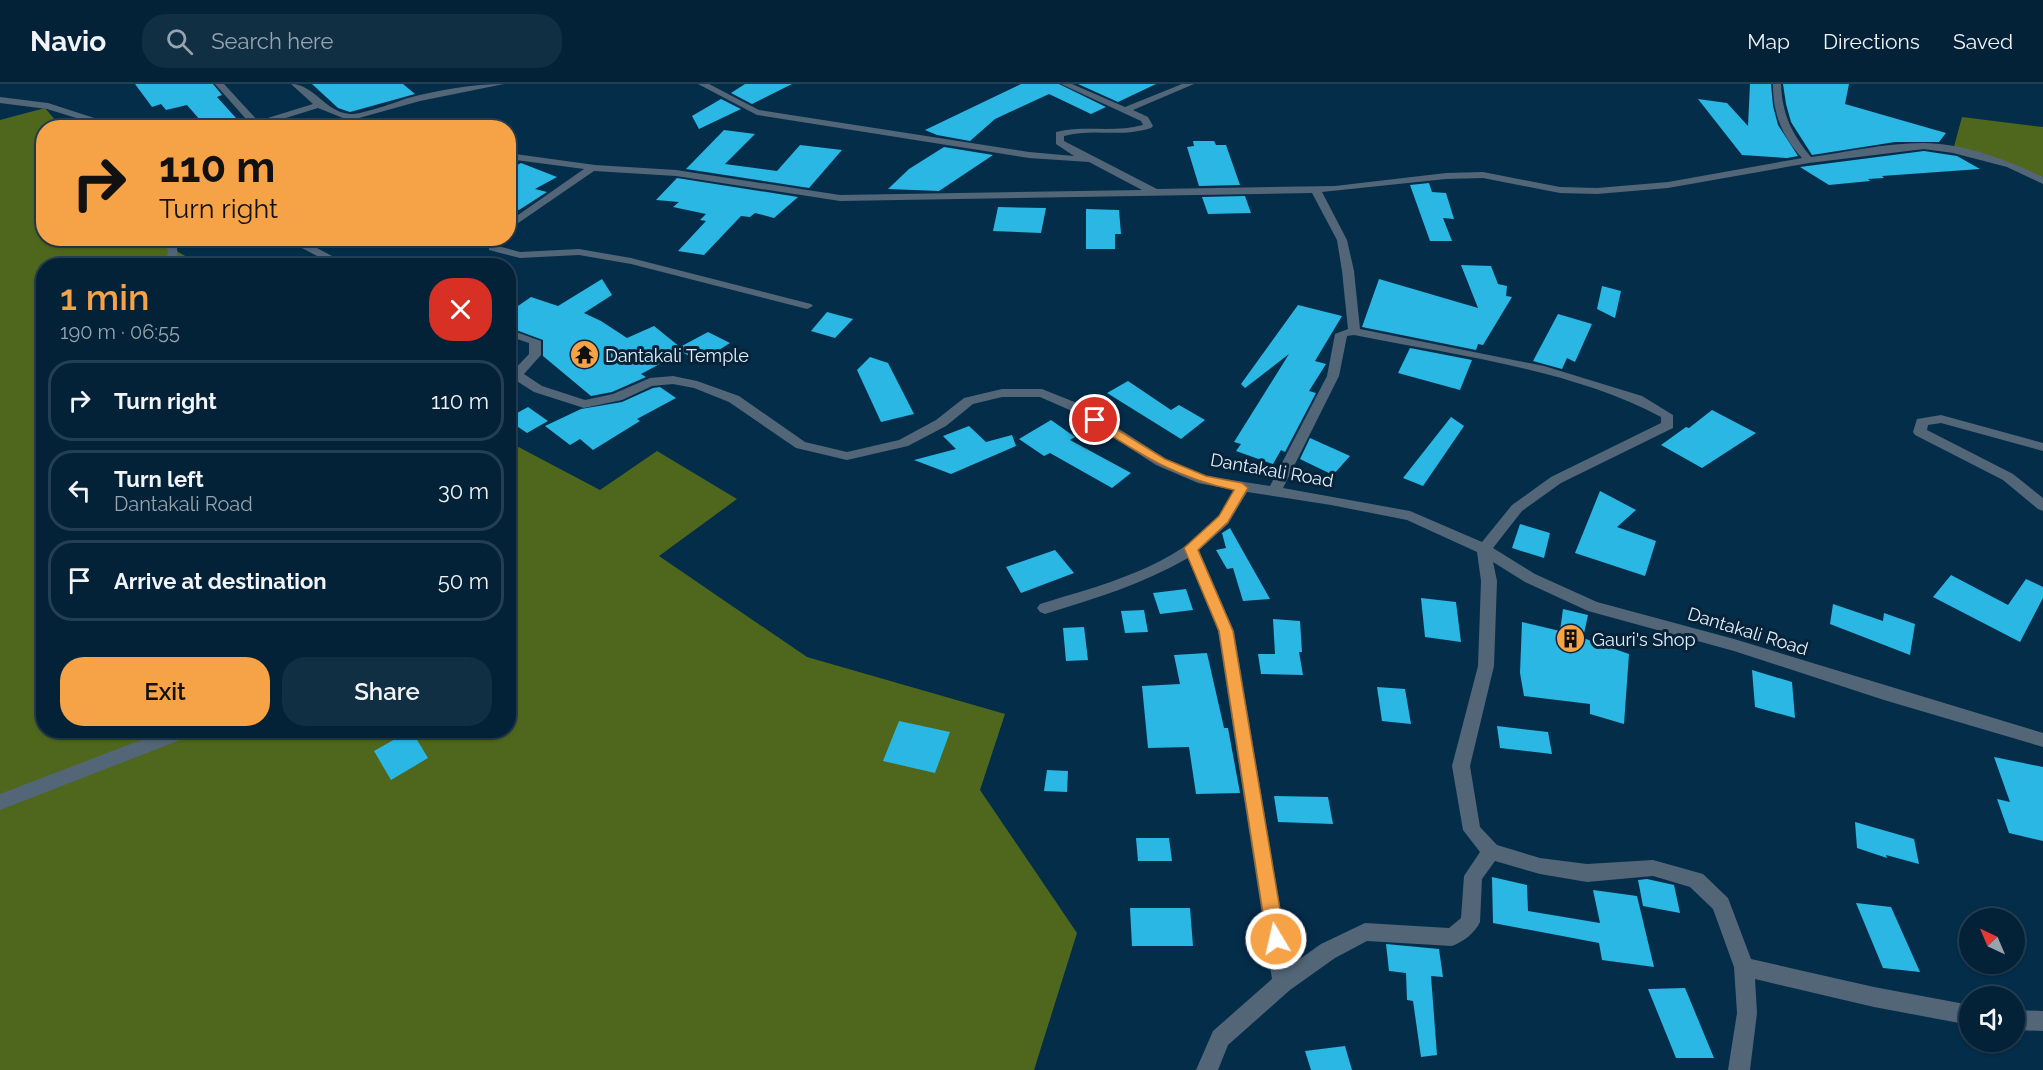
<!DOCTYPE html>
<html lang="en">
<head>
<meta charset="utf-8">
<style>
	:root { --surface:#032238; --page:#112f43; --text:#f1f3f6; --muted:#97a4ae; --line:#243f53; --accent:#f6a246 }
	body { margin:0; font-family:Raleway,sans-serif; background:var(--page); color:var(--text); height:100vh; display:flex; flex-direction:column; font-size:22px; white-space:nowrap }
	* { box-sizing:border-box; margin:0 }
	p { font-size:20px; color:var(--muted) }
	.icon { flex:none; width:33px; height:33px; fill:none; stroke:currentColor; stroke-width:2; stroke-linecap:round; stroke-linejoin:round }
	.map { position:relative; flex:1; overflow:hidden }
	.sheet { position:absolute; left:36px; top:174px; width:480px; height:480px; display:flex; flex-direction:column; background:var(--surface); border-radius:24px; box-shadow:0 2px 4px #0004,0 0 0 2px var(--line) }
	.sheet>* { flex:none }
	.hud { position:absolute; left:36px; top:36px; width:480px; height:126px; border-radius:24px; box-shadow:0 2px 4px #0004,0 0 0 2px var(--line); background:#f6a246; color:#111; overflow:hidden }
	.needle { width:39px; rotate:316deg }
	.buttons { position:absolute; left:1959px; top:824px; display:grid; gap:12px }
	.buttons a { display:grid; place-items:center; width:66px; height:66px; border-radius:50%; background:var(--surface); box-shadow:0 2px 4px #0004,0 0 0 2px var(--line); font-size:30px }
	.pin { position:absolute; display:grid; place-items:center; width:51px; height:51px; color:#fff; margin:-26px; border:3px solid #fff; border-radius:50%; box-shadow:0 2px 6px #0007 }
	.me { position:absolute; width:66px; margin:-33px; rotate:351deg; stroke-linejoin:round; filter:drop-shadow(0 0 4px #0008) }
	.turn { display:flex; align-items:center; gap:21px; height:126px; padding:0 24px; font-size:27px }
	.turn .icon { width:78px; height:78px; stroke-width:2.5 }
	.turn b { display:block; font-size:42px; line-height:51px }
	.round { display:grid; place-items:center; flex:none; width:63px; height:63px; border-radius:24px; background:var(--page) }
	.headline { display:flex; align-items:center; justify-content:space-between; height:102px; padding:0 24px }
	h1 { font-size:36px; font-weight:600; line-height:45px; color:var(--accent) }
	.button { display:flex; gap:12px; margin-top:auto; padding:12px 24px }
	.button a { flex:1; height:69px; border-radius:24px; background:var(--accent); color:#111; font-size:24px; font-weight:600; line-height:69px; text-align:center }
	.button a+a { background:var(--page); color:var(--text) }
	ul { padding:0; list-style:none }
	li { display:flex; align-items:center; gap:18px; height:81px; margin:0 12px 9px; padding:0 12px; border:3px solid var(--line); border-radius:24px }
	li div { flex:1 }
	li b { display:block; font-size:22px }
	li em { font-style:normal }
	header { display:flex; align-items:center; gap:36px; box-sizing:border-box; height:84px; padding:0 30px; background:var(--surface); border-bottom:2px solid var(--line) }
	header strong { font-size:28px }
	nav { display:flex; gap:33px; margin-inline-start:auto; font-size:21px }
	.search { width:420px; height:54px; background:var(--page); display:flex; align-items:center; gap:15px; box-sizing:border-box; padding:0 21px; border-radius:24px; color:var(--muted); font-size:22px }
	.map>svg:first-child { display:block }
	.forest { fill:#4f671c }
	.building { fill:#2ab7e4 }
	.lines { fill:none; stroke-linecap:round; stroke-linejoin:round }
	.minor { fill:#526678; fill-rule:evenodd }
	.route { fill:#f6a246; stroke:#a0692e; stroke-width:1.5 }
	.labels { text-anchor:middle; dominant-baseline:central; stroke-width:6; stroke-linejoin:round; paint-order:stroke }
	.poi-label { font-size:18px; fill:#e1f0ff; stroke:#082337; text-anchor:start }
	.street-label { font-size:18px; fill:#e1f0ff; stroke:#082337 }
</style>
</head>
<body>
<header>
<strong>Navio</strong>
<div class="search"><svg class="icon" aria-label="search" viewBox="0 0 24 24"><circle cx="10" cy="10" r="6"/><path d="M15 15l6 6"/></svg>Search here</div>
<nav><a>Map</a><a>Directions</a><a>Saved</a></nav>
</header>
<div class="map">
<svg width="2043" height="986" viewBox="0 0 2043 986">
	<rect width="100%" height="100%" fill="#042d4a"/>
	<g class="forest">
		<polygon points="45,24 61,43 44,44 44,154 161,155 173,165 201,181 44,182 44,646 508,646 509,358 600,406 657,367 737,415 659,472 807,573 1005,630 980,706 1077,849 1034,986 0,986 0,36"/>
		<polygon points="1962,33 2043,43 2043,97 2010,81 1953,66"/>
	</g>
	<g class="building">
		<polygon points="135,0 213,0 222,11 217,13 245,44 207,44 187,21 166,26 161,20 152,23"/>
		<polygon points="312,0 403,0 415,10 350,28 338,24"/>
		<polygon points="745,0 792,0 752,20 731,9"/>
		<polygon points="1021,0 1059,0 1106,23 1091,30 1049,10 995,35 970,57 937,51 925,46"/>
		<polygon points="1078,0 1156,0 1118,18"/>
		<polygon points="1750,0 1771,0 1773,22 1778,41 1798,72 1787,74 1742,71 1698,15 1727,19 1748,42"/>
		<polygon points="1783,0 1849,0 1845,20 1946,49 1939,58 1895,58 1812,71 1791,38 1786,20"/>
		<polygon points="721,15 741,25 699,45 692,32"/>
		<polygon points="724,46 755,50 725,80 777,87 800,61 842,66 809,104 686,85"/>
		<polygon points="1193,57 1214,57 1216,61 1226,61 1240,101 1199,102 1187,63 1194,62"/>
		<polygon points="944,63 993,71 939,107 888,105 909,85"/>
		<polygon points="1924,67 1957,72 1980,85 1882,92 1884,94 1868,95 1870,97 1829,101 1800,83"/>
		<polygon points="521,79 557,93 535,105 547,108 519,126 508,123 508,86"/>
		<polygon points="677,94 798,113 774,134 755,129 750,133 741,132 704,171 678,167 706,137 700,136 706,130 673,123 679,118 656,116"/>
		<polygon points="1429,99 1432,108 1446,109 1454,135 1443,134 1452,157 1430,157 1410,101"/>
		<polygon points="1245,112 1251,129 1208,130 1202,113"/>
		<polygon points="998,123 1046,124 1041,149 993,147"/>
		<polygon points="1086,125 1119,126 1121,150 1115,150 1115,165 1086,165"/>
		<polygon points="1461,181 1491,182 1498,200 1507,202 1506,212 1512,213 1483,261 1478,260 1476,266 1362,243 1379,195 1478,224"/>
		<polygon points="602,195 612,211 584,229 601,237 627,254 654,242 680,263 708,248 730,259 700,278 682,268 641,290 646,293 612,308 591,312 543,272 543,256 508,243 508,219 518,222 531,213 558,222"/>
		<polygon points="1602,202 1621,207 1615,234 1597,225"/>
		<polygon points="1298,221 1342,232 1315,277 1326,280 1309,307 1316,309 1285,368 1281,366 1273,380 1236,367 1241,360 1234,358 1289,270 1245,304 1241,300"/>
		<polygon points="827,228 853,235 835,254 811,247"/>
		<polygon points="1558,230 1592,240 1575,278 1567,274 1562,285 1533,277"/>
		<polygon points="1410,264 1472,276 1460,306 1398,289"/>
		<polygon points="870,273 888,279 914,330 881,338 857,286"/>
		<polygon points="1128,297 1171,326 1179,321 1205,336 1181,355 1107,309"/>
		<polygon points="660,303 676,314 637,335 640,337 593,366 580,355 570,361 545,342 581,325 622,318 653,304"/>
		<polygon points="528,323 548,337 527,349 508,336 508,334"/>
		<polygon points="1712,326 1756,349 1702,384 1661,361 1686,343 1689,344"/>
		<polygon points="1451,333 1464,342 1423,402 1403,394"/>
		<polygon points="1051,336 1075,353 1070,356 1131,389 1112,404 1050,369 1044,372 1019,355"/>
		<polygon points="969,342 986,358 1012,351 1016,362 951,390 914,376 956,365 943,352"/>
		<polygon points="1310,354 1350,372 1333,391 1300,375"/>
		<polygon points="1600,407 1636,426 1617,443 1656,457 1645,492 1575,469"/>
		<polygon points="1520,440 1550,449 1544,474 1512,464"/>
		<polygon points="1230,444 1244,469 1270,515 1243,517 1233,484 1227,485 1216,466 1226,464 1222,449"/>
		<polygon points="1055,466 1074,489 1021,509 1006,483"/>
		<polygon points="1951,491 2008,521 2026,495 2043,503 2043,514 2020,558 1933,513"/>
		<polygon points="1186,505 1193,526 1160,530 1153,509"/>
		<polygon points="1421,514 1456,518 1461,558 1425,553"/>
		<polygon points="1833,520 1883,537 1884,529 1915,540 1910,571 1830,540"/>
		<polygon points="1563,525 1588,531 1583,554 1629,570 1624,640 1590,630 1590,620 1524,612 1520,589 1522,538 1560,547"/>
		<polygon points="1144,526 1148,548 1125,549 1121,527"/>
		<polygon points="1273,535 1300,537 1302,568 1299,568 1303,591 1261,590 1258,570 1275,570"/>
		<polygon points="1084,543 1088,576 1066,577 1063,544"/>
		<polygon points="1207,569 1224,644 1228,644 1240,709 1196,710 1189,663 1148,664 1142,602 1180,600 1174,571"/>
		<polygon points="1752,586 1792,598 1795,634 1755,623"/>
		<polygon points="1377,603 1405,605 1411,640 1382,637"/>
		<polygon points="899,637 950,648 935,689 883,677"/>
		<polygon points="1497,642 1548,648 1552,670 1500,664"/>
		<polygon points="411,646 428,674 391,696 374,667"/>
		<polygon points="1994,673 2043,683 2043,757 2009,749 1997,715 2010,718"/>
		<polygon points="1047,686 1068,687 1067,708 1044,707"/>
		<polygon points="1274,712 1328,713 1333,740 1278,738"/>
		<polygon points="1855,738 1914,755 1919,780 1886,771 1887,774 1857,764"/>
		<polygon points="1136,754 1169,754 1172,777 1138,777"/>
		<polygon points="1492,793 1527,801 1528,827 1600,839 1593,806 1637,812 1654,883 1602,876 1599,859 1493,839"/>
		<polygon points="1647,795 1674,801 1680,829 1643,822 1638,796"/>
		<polygon points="1856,819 1891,823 1920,888 1883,884"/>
		<polygon points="1130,824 1190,824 1193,862 1132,862"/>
		<polygon points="1386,860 1439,865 1443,893 1431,892 1437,971 1421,973 1413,917 1407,916 1406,889 1389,887"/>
		<polygon points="1685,904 1714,974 1676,974 1648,905"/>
		<polygon points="1345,962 1352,986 1311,986 1305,967"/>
	</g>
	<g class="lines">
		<g class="minor">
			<path d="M215,0H224L258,37L313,20L291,0C314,0 325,28 350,30C361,31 396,18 408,14C439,6 473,0 504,0L420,17L359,34L382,44H368L318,24L263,41L264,44H254Z"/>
			<path d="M698,0H709L759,26L1029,68L1074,72L1056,60V48C1085,41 1114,49 1143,41L1141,37L1061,0H1072L1125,23L1182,0H1194L1133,26L1148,33L1153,42L1151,44C1119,54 1094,44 1064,52V57L1157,105L1335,102L1446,89L1483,88L1560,103L1597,104L1668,98L1802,74C1782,52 1773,30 1773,0H1781C1782,30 1792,50 1811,73C1848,68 1886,59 1923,59C1963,59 2007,76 2043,93V100L2007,83L1953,69L1924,65L1809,79L1668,104L1597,110L1560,109L1483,94L1446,95L1322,108L1347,156L1354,187L1360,245L1544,282L1642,312L1673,331V344L1561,399L1522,427L1493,464L1535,490L1597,518L1734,555L2043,649V663L1884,616L1734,567L1588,527L1525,498L1493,478L1497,497L1494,582L1470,682L1480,743L1497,761L1540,774L1587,780L1653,776L1703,790L1728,814L1751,875L1874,903L1970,921V941L1874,923L1755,895L1757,929L1750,986H1728L1737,929L1734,883L1713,825L1690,803L1653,792L1587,798L1540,790L1495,777L1482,795L1480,838C1475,849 1463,858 1452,862L1367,857L1335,874L1290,906L1228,961L1218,986H1196L1213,947L1272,895L1218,547L1188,474C1143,500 1094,515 1045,530L1040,528L1037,524L1040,520C1101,501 1178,483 1220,430C1226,422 1230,414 1234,406L1198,399L1156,381L1072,327L1040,313H1002L973,320L946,342L908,362L847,376L796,364L729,318L694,304L673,300L652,302L622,316L584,324L534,308L512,294L510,291L512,288L529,270V259L508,252V245L541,257V271L524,290L542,302L585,316L613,310L650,294L673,292L697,297L739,312L805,358L847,368L899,356L936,336L964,314L1002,305H1042L1082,321L1166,375L1206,392L1270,402L1327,292L1335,250L1348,245L1342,187L1337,156L1312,109L840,117L676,92L594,87L508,146V138L584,85L508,75V69L595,81L676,86L840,111L1142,106L1089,78L1029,74L757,31ZM1354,251C1453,271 1572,285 1661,333V339L1551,393L1512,421L1482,458L1410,427L1283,404L1339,292L1347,252ZM1247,408L1331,421L1407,436L1477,468L1481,497L1478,582L1452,682L1463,746L1480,768L1464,792L1461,834L1449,844L1365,839L1321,860L1290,882L1234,547L1199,466L1228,440Z"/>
			<polygon points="0,13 48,19 125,44 109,44 47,25 0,19"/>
			<polygon points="156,154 168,154 177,163 178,182 166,182 168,166"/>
			<polygon points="283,154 298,154 351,182 336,182"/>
			<polygon points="489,154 500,154 498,162 520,168 579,165 631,174 811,220 813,222 807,225 631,180 579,171 520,174 489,166"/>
			<polygon points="1941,331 2043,359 2043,367 1941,339 1928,341 1927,346 2013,390 2043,414 2043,427 2038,425 2003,396 1915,351 1913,348 1917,335"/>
			<polygon points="167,646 195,646 193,651 0,726 0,710"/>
			<polygon points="2014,926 2043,927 2043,947 2014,946"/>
		</g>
	</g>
	<path class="route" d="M1095,332L1165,375L1206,392L1242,399L1248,404L1228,438L1198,466L1233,547L1285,855L1282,861L1276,864L1270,861L1267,855L1219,547L1184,464L1219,432L1234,406C1176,394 1140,370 1091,339L1089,336Z"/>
	<defs>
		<symbol id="temple-disc" viewBox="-11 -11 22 22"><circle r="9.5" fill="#f6a246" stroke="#082337"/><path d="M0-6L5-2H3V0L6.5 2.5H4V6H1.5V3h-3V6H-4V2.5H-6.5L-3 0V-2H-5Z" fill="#111"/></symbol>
		<symbol id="building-disc" viewBox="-11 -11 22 22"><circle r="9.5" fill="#f6a246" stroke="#082337"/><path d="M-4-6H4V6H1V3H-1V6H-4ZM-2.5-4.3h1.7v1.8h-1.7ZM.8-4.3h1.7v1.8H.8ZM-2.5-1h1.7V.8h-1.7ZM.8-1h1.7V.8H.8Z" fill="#111"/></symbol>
	</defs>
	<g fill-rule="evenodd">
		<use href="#temple-disc" x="568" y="254" width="33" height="33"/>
		<use href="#building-disc" x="1554" y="538" width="33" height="33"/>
	</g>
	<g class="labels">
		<g class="poi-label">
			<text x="605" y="271">Dantakali Temple</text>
			<text x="1592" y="555">Gauri's Shop</text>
		</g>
		<g class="street-label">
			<text transform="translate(1272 386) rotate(10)">Dantakali Road</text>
			<text transform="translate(1748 547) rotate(17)">Dantakali Road</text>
		</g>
	</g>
</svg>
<div class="buttons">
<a><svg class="needle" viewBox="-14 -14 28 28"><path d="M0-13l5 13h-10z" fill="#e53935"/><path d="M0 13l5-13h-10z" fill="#97a4ae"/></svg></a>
<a><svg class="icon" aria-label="sound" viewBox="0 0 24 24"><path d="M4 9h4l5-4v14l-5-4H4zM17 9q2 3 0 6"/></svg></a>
</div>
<div class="pin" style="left:1095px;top:336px;background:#d93025"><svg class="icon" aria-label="arrive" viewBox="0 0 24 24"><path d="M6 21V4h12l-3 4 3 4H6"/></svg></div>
<svg class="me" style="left:1276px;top:855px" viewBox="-20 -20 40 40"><circle r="17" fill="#f6a246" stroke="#fff" stroke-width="3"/><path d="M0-11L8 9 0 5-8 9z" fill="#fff"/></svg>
<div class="hud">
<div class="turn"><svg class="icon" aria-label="right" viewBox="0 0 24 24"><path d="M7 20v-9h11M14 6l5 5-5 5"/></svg><div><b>110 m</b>Turn right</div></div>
</div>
<section class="sheet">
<div class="headline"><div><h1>1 min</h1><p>190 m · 06:55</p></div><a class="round" style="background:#d93025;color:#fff"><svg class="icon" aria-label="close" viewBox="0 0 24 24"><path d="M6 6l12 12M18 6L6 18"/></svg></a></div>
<ul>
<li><svg class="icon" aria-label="right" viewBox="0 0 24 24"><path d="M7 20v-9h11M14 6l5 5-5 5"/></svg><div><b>Turn right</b></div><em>110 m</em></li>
<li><svg class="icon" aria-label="left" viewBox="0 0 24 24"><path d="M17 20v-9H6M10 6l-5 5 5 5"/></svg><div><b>Turn left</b><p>Dantakali Road</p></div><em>30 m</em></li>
<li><svg class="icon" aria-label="arrive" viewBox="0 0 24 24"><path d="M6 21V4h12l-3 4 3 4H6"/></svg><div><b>Arrive at destination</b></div><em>50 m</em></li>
</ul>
<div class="button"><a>Exit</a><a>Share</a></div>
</section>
</div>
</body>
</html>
